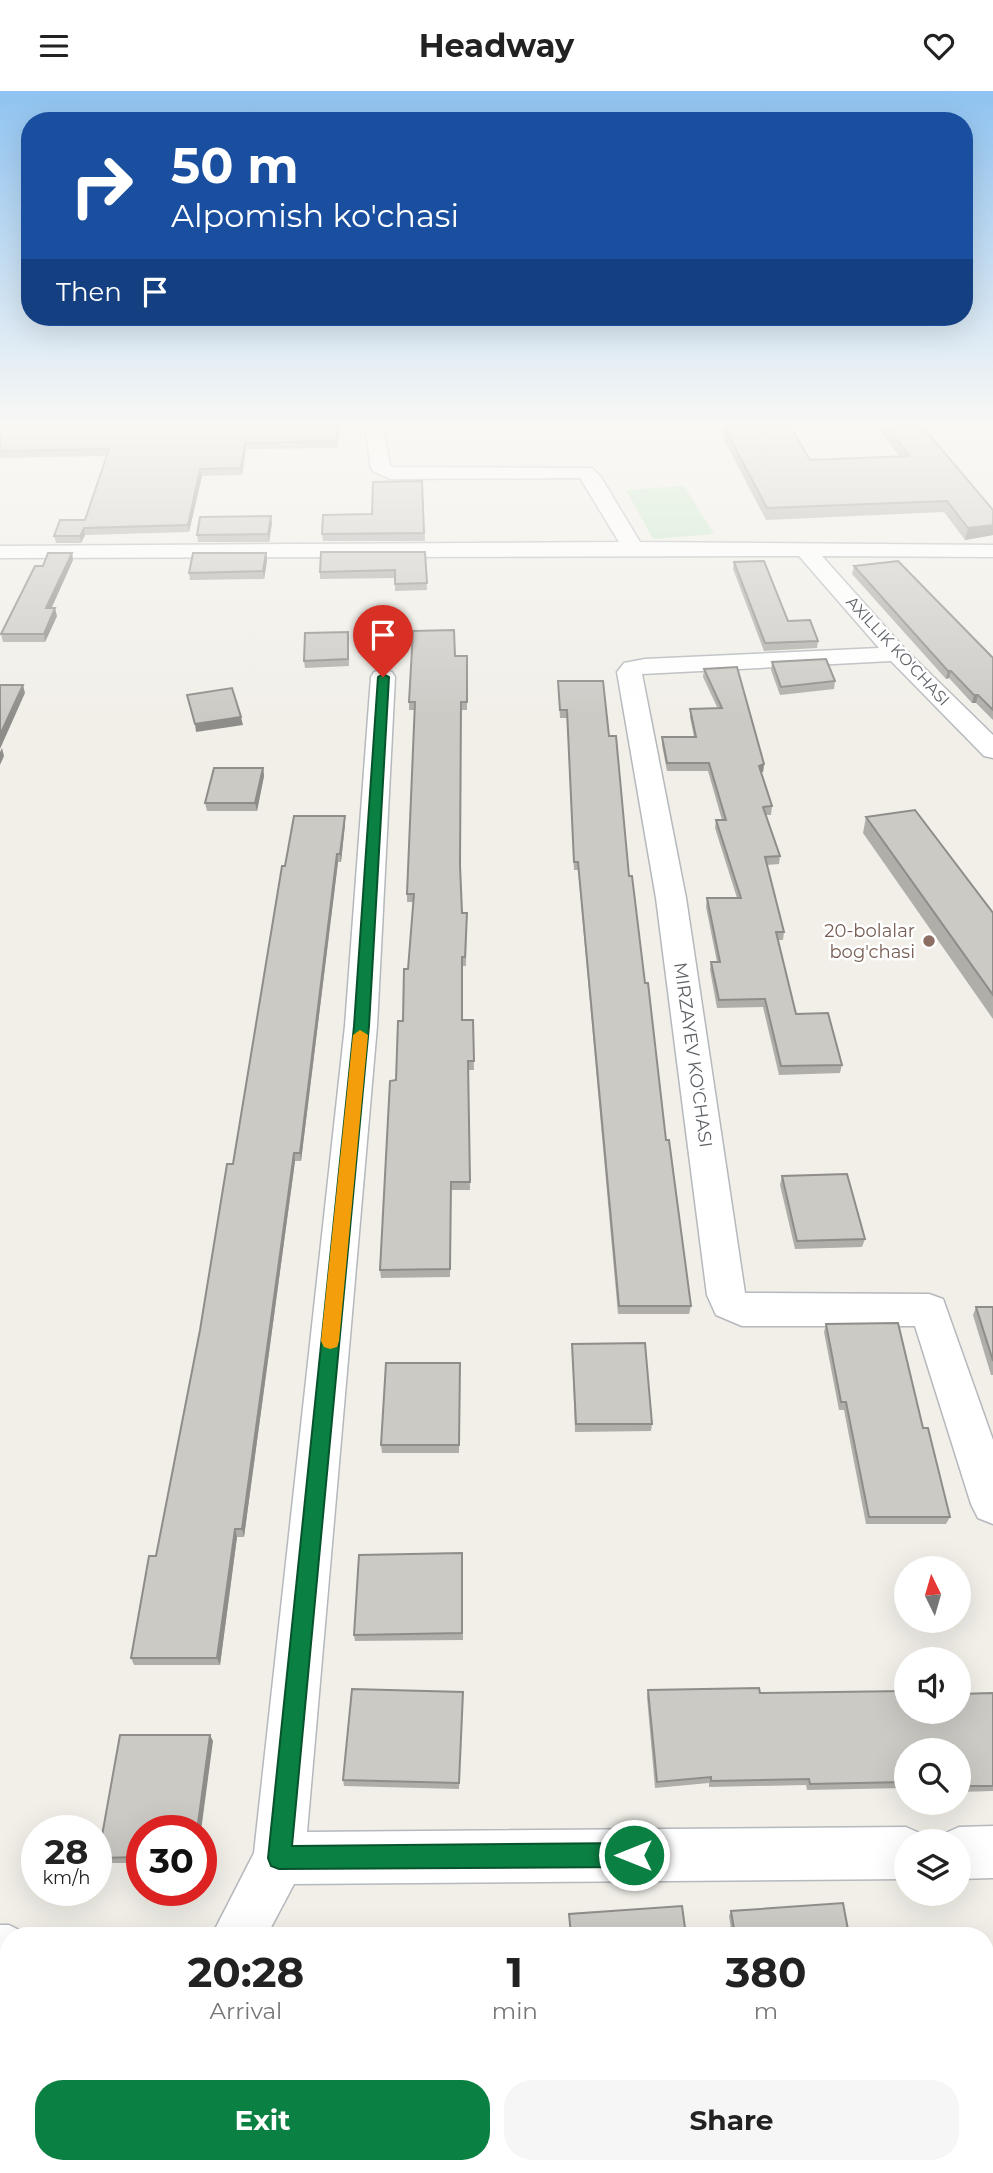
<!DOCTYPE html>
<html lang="en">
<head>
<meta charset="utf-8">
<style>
	:root { --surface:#fff; --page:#f6f6f6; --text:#222; --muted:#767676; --accent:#0b8043 }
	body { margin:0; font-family:Montserrat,sans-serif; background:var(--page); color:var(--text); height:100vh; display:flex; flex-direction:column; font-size:26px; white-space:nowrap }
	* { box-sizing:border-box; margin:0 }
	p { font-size:23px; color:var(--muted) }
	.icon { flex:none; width:38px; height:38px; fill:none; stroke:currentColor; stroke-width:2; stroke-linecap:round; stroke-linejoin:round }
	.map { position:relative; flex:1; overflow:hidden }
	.drawer { position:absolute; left:0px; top:1836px; width:994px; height:247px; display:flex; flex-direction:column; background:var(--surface); border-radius:28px 28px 0 0; box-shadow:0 7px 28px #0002 }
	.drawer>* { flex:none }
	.banner { position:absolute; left:21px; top:21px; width:952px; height:214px; border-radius:28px; box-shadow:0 7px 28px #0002; background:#1a4fa0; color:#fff; overflow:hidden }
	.needle { width:46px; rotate:355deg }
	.tools { position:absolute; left:894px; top:1465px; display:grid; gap:14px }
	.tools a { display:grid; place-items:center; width:77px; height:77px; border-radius:50%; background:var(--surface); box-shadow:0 7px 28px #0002; font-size:35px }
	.speed { position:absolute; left:21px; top:1724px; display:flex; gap:14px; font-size:35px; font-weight:700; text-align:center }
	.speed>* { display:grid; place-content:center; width:91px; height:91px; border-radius:50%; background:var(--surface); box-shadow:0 7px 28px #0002; line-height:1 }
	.speed small { font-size:18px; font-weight:400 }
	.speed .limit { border:10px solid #d22; background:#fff; color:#111 }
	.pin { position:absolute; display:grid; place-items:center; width:60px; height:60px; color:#fff; margin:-72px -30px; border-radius:50% 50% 50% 0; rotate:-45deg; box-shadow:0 0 7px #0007 }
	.pin .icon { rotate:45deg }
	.me { position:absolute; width:77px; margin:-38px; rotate:270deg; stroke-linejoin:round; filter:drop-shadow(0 0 5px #0008) }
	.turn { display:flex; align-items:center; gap:24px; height:147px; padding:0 35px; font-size:32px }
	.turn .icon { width:91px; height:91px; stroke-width:2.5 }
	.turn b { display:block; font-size:49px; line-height:60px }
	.then { display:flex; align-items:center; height:66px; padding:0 35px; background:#0003; gap:14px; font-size:26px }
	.eta { display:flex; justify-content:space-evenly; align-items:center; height:119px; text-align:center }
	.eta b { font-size:42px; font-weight:700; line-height:49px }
	.action { display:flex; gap:14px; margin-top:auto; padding:14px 35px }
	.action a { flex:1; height:80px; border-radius:28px; background:var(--accent); color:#fff; font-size:28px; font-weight:700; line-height:80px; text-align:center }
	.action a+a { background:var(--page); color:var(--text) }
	header { display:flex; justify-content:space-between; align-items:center; height:91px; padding:0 35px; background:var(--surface); font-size:32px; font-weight:700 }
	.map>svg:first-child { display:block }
	.green { fill:#c5e8c5 }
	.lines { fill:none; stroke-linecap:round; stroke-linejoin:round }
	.minor-casing { stroke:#b5b8bc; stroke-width:3 }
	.minor { fill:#fff; fill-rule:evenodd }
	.wall { fill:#afaea9 }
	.shaded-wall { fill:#8f8d8a }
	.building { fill:#cccac5; stroke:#8f8d8a; stroke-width:2 }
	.route { fill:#0b8043; stroke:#07532c; stroke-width:2 }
	.slow { fill:#f59e0b }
	.education-dot { fill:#8d6e63; stroke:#fff; stroke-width:2.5 }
	.labels { text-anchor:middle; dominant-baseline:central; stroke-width:5; stroke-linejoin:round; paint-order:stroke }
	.far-street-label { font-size:16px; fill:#5f6368; stroke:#fff }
	.education-label { font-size:18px; fill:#785e54; stroke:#fff; text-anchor:end }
	.street-label { font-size:18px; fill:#5f6368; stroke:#fff }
</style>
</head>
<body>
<header><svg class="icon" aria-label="menu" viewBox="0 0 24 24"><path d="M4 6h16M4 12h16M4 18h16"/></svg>Headway<svg class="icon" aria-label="heart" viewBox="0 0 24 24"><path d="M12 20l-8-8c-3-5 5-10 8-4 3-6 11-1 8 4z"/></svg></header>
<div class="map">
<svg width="993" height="2082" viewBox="0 0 993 2082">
	<rect width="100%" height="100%" fill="#f1efe8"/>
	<polygon class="green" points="684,395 714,443 653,448 626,399"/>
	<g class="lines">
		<defs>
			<g id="minor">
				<polygon points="365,335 383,335 390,374 394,376 592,377 601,386 640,451 993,454 993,466 822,465 905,558 993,644 993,667 984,665 891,570 642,583 686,807 745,1202 929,1203 943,1208 993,1349 993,1433 978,1427 971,1413 915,1235 742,1235 716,1224 707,1204 656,807 617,581 624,572 645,568 879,557 799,465 0,467 0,455 619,451 580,387 391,388 374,381 371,377"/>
				<polygon points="383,579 392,581 395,586 377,935 307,1741 906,1736 924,1744 927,1750 906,1750 906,1788 294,1793 267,1844 212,1844 254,1762 345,935 371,586 374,581"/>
				<polygon points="993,1735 993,1787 959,1788 959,1750 938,1750 941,1744 959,1736"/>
				<polygon points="0,1834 9,1834 29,1844 9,1844 9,1888 0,1888"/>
				<polygon points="222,2074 281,2074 283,2082 223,2082"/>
			</g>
		</defs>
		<use href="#minor" class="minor-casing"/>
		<use href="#minor" class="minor"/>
	</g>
	<g class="wall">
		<polygon points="0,335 339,335 338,357 246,358 242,384 202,385 189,441 85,444 81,452 56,452 54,445 85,429 106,365 0,367"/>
		<polygon points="877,335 922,335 993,419 993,444 965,449 944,421 766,429 723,347 724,336 810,369 899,365"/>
		<polygon points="422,390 425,450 323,450 322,443 372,423"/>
		<polygon points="272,432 269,451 198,451 197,444"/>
		<polygon points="425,461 427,499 395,500 395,487 320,488 320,481"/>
		<polygon points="72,462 73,469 51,517 57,525 45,551 3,551 1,543 43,475"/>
		<polygon points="266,462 267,469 264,488 190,489 189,482"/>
		<polygon points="734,471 788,530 818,550 817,557 764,560 733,478"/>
		<polygon points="854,475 993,567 993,629 976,612 972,612 949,587 946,588 852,483"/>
		<polygon points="348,541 349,575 305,577 304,570"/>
		<polygon points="455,565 467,565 467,619 461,619 460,781 462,822 467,822 466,875 462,875 462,929 473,929 474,979 468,979 470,1099 451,1099 450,1186 381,1187 380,1179 396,989 408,878 413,811 407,811 407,803 415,619 409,619 409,611"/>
		<polygon points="772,571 835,590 834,598 780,604 771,579"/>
		<polygon points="704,578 764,673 763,681 761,682 772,715 771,724 766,724 780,765 779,773 767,774 784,841 783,849 778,849 796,923 842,974 840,982 779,984 763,916 717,917 710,879 711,871 717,871 706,816 707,807 737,807 715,737 716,729 722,729 708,680 667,680 662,654 662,646 694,646 690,626 690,618 718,618 703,586"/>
		<polygon points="558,590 609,645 645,892 666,1049 691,1215 689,1223 618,1223 578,779 574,779 567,627 560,627"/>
		<polygon points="263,677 264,685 257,720 207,720 205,712"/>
		<polygon points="345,725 345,733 341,771 338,771 301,1070 295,1070 244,1446 237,1446 220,1574 134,1574 131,1567 156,1465 233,1073 285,775"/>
		<polygon points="866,726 993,822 993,928 863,742"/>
		<polygon points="782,1085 865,1148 862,1156 795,1158 780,1094"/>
		<polygon points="976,1216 993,1216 993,1284 991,1284 973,1224"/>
		<polygon points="826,1233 923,1337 950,1426 946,1433 866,1433 844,1319 839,1319 824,1241"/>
		<polygon points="572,1253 652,1333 651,1340 575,1341"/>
		<polygon points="460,1272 459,1362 382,1362 381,1354"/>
		<polygon points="462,1462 463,1549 355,1550 354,1544"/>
		<polygon points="648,1599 760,1602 906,1620 993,1602 993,1700 959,1701 959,1659 906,1659 906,1697 807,1699 806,1694 709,1696 709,1692 655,1697 647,1606"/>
		<polygon points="463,1601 459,1698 344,1695 343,1689"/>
		<polygon points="213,1650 142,1740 142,1772 102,1772 98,1767"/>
		<polygon points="731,1820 849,1844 732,1844 729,1825"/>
	</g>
	<g class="shaded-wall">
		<polygon points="245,352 246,358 242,384 241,377"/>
		<polygon points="200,378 202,385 189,441 188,434"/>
		<polygon points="271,425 272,432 269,451 268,443"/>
		<polygon points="993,434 993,444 965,449 968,437"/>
		<polygon points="84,437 85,444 81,452 80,445"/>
		<polygon points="72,462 73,469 48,525 46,517"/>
		<polygon points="266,462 267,469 264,488 263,480"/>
		<polygon points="55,517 57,525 45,551 44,543"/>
		<polygon points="948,580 951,580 949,587 946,588"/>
		<polygon points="23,594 25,602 0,658 0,644"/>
		<polygon points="974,604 978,604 976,612 972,612"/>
		<polygon points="241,626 243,634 196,641 195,633"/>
		<polygon points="2,657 4,665 0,674 0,661"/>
		<polygon points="764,673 763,681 757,683 759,675"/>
		<polygon points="263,677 264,685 257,720 255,712"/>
		<polygon points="345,725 345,733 341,771 340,763"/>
		<polygon points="337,763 338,771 301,1070 300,1062"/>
		<polygon points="294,1062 295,1070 244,1446 242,1438"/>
		<polygon points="235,1438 237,1446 220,1574 217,1567"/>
		<polygon points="210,1644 213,1650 201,1740 197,1740"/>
		<polygon points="1,2052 9,2057 9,2072 7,2082 0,2082"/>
	</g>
	<g class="building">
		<polygon points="0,335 338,335 337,350 245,352 241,377 200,378 188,434 84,437 80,445 54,445 60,429 85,429 109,358 0,360"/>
		<polygon points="750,335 790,335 810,369 909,365 887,335 922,335 993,419 993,434 968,437 947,410 767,417 724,336"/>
		<polygon points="422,390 424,442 322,443 323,424 372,423 373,391"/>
		<polygon points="271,425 268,443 197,444 200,426"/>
		<polygon points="321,461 425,461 427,492 395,493 395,479 320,481"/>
		<polygon points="48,462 72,462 46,517 55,517 44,543 1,543 35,475 43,475"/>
		<polygon points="193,462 266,462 263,480 189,482"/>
		<polygon points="764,470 788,530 810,529 818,550 765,552 734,471"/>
		<polygon points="898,470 993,567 993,619 978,604 974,604 951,580 948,580 854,475"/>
		<polygon points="454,539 455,565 467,565 467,611 461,611 460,774 462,822 467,822 465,866 462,866 462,929 473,929 474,970 468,970 470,1091 451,1091 450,1178 380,1179 390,990 396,989 398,930 403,930 404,878 408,878 414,803 407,803 415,611 409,611 413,540"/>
		<polygon points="348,541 348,568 304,570 305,542"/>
		<polygon points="826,568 835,590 781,596 772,571"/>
		<polygon points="737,576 764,673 759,675 772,715 763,716 780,765 765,766 784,841 776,841 796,923 828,922 842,974 781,975 765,908 719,909 711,871 720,871 707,807 741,807 716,729 726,729 709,672 667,672 662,646 696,646 690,618 722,617 704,578"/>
		<polygon points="558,590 603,590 609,645 616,645 629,785 632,785 645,892 648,892 666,1049 669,1049 691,1215 619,1215 578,771 574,771 567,619 560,619"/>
		<polygon points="0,594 23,594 0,644"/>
		<polygon points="232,597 241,626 195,633 187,604"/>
		<polygon points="214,677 263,677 255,712 205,712"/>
		<polygon points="915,719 993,822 993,904 866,726"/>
		<polygon points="294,725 345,725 340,763 337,763 300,1062 294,1062 242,1438 235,1438 217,1567 131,1567 149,1465 156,1465 200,1239 227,1073 233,1073 282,775 285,775"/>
		<polygon points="847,1083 865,1148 797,1150 782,1085"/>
		<polygon points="976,1216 993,1216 993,1270"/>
		<polygon points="898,1232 923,1337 928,1337 950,1426 869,1426 846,1311 841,1311 826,1233"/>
		<polygon points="645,1252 652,1333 576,1333 572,1253"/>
		<polygon points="386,1272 460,1272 459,1354 381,1354"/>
		<polygon points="462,1462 462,1542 354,1544 359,1464"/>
		<polygon points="759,1597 760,1602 906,1600 906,1620 959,1620 959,1603 993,1602 993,1695 959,1695 959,1659 906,1659 906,1691 810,1693 809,1688 711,1690 711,1686 657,1691 648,1599"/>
		<polygon points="352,1598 463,1601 459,1692 343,1689"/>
		<polygon points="120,1644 210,1644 197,1740 142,1740 142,1766 98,1767"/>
		<polygon points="843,1812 849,1844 735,1844 731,1820"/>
		<polygon points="682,1815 686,1844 571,1844 569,1823"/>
	</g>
	<linearGradient id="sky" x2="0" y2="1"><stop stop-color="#8fc3f1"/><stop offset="0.53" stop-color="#f9f8f5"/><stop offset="1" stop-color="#f9f8f5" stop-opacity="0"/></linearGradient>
	<rect width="993" height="627" fill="url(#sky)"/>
	<polygon class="route" points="383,583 389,586 369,935 292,1755 634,1752 642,1756 646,1764 642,1772 634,1776 279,1778 271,1775 268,1767 354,935 378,586"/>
	<polygon class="slow" points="360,939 368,944 339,1250 337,1256 330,1258 324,1256 321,1250 353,944"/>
	<circle class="education-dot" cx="929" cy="850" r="7"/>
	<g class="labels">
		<g class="far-street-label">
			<text transform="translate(898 560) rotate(47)">AXILLIK KO'CHASI</text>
		</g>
		<g class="education-label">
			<text x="915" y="840">20-bolalar<tspan x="915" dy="21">bog'chasi</tspan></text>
		</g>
		<g class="street-label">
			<text transform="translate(693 964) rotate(82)">MIRZAYEV KO'CHASI</text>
		</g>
	</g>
</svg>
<div class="tools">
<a><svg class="needle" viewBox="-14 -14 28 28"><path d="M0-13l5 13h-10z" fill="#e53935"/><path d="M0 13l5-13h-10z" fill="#767676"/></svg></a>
<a><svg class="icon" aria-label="sound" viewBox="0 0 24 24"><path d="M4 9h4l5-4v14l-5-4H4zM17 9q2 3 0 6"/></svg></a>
<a><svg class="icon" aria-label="search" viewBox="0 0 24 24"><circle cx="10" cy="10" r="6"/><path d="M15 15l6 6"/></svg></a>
<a><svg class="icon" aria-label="layers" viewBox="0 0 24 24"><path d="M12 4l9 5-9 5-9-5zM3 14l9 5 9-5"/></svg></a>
</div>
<div class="speed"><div>28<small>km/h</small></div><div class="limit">30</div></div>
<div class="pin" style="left:383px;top:586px;background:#d93025"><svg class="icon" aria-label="arrive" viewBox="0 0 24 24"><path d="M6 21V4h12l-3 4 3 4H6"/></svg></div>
<svg class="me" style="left:634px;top:1764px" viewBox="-20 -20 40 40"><circle r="17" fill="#0b8043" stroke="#fff" stroke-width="3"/><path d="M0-11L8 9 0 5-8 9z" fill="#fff"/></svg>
<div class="banner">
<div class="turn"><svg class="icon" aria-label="right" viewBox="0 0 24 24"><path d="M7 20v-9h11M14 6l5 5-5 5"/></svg><div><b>50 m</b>Alpomish ko'chasi</div></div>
<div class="then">Then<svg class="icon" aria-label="arrive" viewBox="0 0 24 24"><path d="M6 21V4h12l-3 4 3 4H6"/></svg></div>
</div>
<section class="drawer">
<div class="eta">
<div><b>20:28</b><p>Arrival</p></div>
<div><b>1</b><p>min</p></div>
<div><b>380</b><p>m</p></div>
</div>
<div class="action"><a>Exit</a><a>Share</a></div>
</section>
</div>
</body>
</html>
